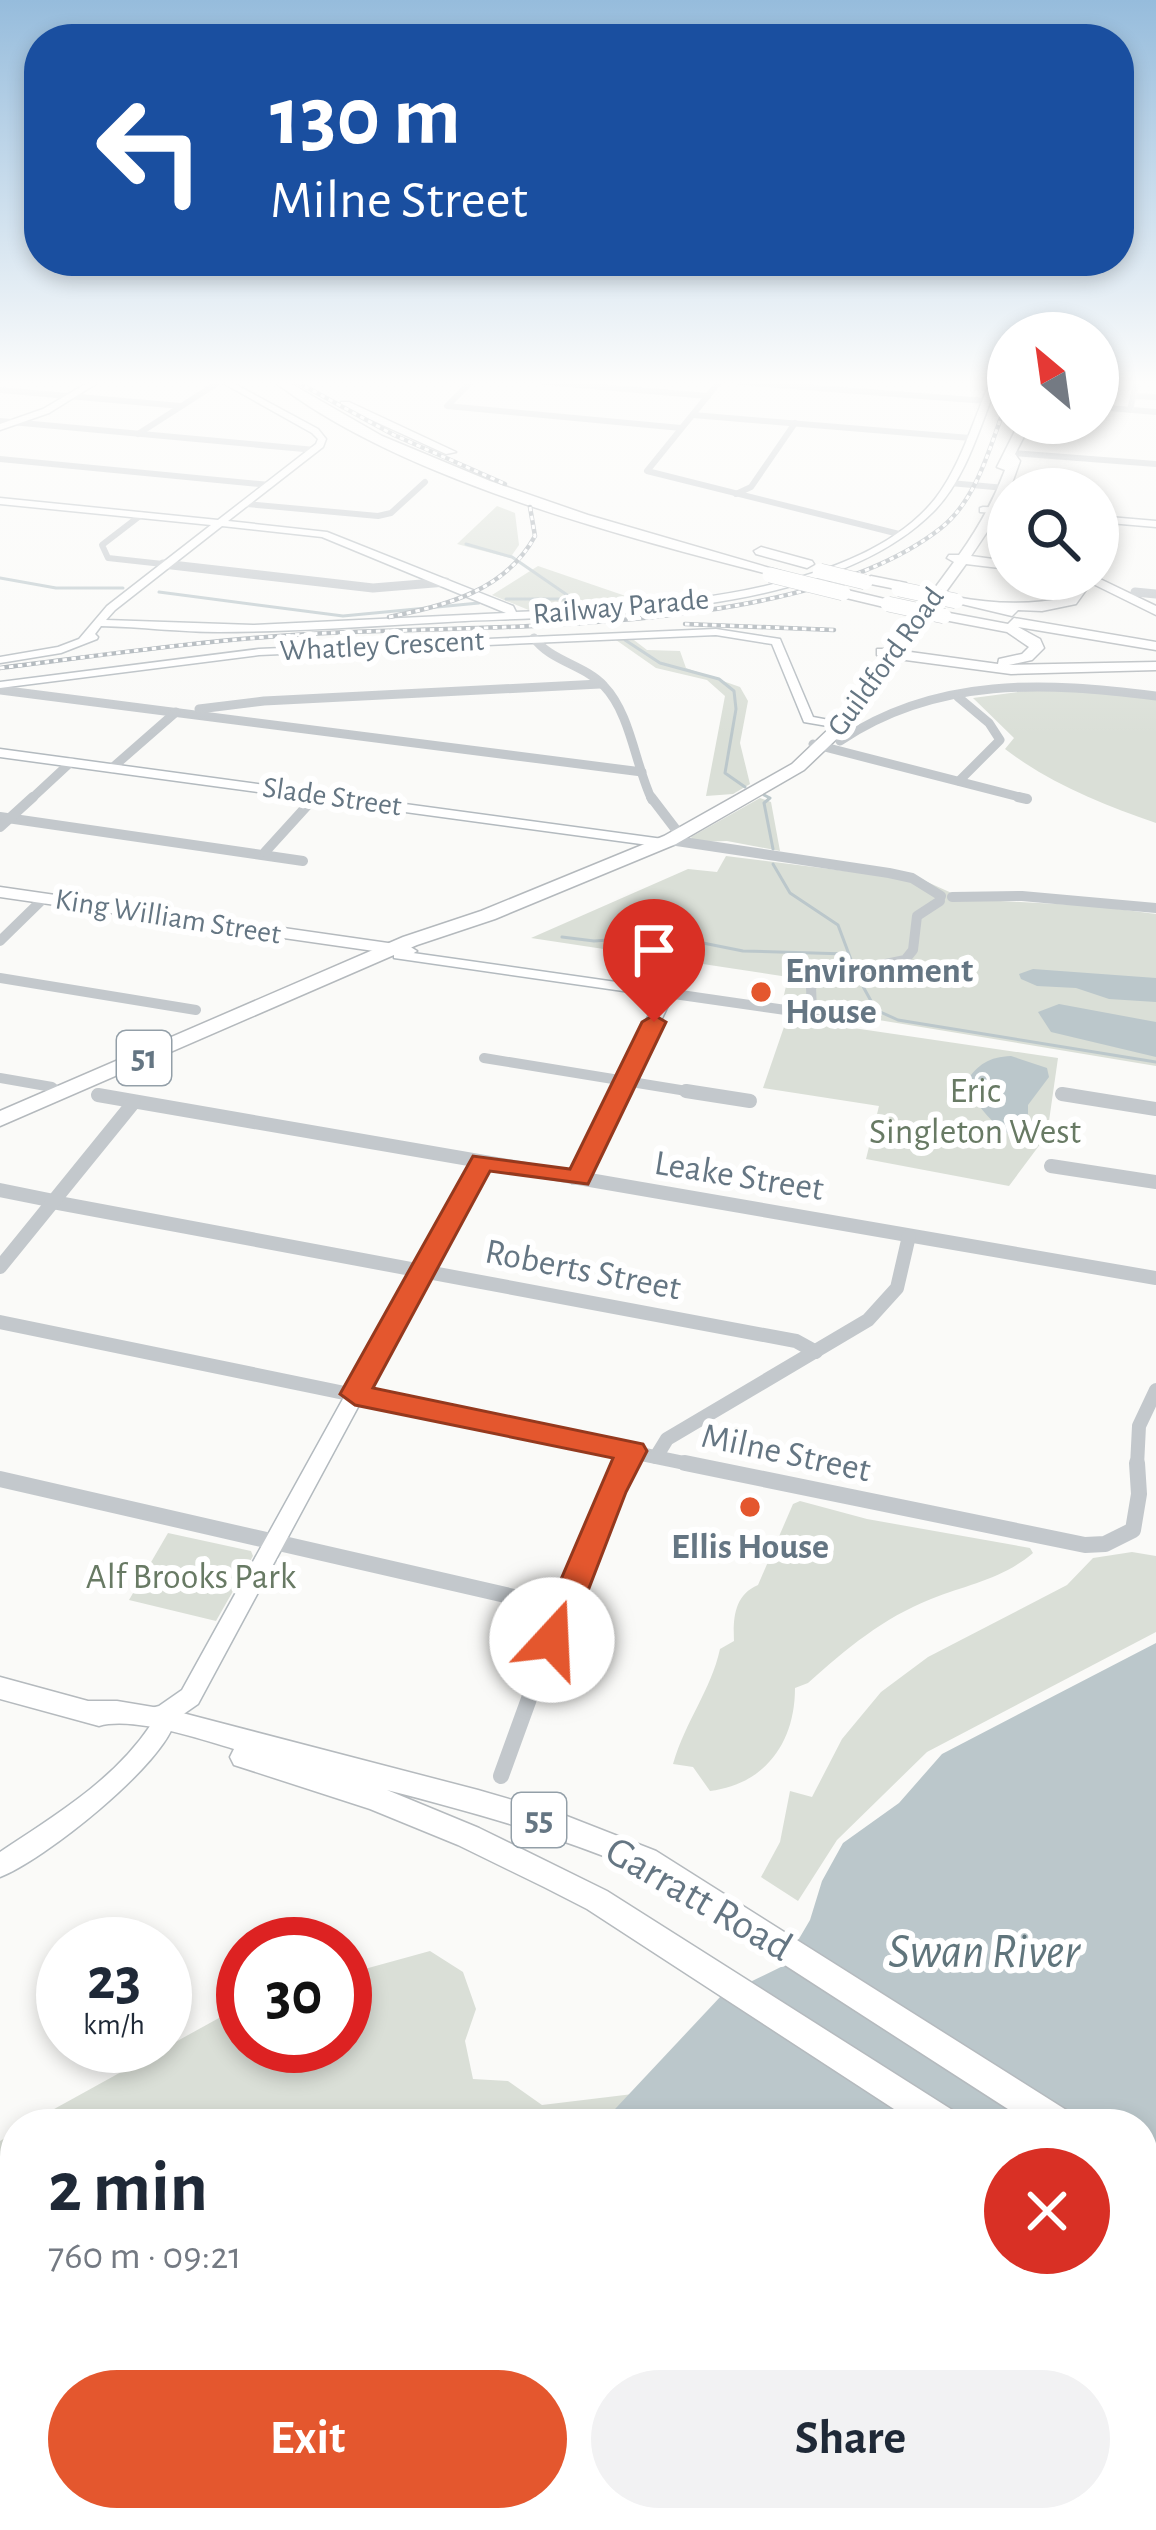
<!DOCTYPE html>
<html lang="en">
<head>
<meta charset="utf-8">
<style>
	:root { --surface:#fff; --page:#f2f2f3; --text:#1f2937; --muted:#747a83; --accent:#e4572e }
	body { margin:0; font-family:"Alegreya Sans",sans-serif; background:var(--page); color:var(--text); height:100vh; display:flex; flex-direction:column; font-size:45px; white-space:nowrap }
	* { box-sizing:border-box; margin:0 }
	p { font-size:39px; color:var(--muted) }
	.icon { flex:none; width:66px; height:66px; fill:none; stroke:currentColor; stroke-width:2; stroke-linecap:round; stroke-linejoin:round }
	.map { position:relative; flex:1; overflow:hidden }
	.sheet { position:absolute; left:0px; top:2109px; width:1158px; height:423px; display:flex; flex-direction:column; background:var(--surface); border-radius:48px 48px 0 0; box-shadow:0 6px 18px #0003 }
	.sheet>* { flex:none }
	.banner { position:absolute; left:24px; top:24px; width:1110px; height:252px; border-radius:48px; box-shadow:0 6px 18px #0003; background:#1a4fa0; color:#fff; overflow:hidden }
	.needle { width:78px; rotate:331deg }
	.buttons { position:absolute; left:987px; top:312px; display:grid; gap:24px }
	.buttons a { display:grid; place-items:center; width:132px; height:132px; border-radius:50%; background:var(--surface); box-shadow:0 6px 18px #0003; font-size:60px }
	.speed { position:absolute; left:36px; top:1917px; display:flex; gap:24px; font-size:60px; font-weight:700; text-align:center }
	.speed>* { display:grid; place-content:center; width:156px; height:156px; border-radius:50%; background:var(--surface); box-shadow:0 6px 18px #0003; line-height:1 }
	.speed small { font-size:30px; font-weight:400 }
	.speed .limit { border:18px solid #d22; background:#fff; color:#111 }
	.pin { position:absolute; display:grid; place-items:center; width:102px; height:102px; color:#fff; margin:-123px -51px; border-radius:50% 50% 50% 0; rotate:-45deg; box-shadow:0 0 12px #0007 }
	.pin .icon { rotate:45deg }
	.me { position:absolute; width:132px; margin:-66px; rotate:20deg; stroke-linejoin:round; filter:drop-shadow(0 0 9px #0008) }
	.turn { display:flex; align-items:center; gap:42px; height:252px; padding:0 48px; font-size:54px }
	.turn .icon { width:156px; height:156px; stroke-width:2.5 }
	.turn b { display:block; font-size:84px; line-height:102px }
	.round { display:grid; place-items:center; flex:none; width:126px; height:126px; border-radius:63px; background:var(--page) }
	.summary { display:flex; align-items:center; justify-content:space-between; height:204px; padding:0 48px }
	h1 { font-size:72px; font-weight:700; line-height:90px }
	.action { display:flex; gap:24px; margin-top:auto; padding:24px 48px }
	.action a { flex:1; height:138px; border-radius:72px; background:var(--accent); color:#fff; font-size:48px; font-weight:700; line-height:138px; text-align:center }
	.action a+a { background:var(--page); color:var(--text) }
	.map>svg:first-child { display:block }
	.green { fill:#dadfd7 }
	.water { fill:#bbc7cb }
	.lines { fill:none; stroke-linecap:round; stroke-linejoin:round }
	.stream { stroke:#bbc7cb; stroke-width:3 }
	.secondary-casing { stroke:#b3babf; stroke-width:3 }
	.primary-casing { stroke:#b5babe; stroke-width:3 }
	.highway-casing { stroke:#b4b9bd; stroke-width:3 }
	.street-far4 { stroke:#c3c8cc; stroke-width:6 }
	.street-far3 { stroke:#c3c8cc; stroke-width:9 }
	.street-far2 { stroke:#c3c8cc; stroke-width:10 }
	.street-far1 { stroke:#c3c8cc; stroke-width:14 }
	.street { stroke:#c3c8cc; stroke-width:16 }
	.secondary { fill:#fff; fill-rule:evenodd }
	.primary { fill:#fff; fill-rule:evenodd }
	.highway { fill:#fff; fill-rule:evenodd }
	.rail-casing { stroke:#a2aab0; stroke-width:4.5 }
	.rail { stroke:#fff; stroke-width:3; stroke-dasharray:4.5; stroke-linecap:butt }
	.highway-bridge-casing { stroke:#b4b9bd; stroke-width:16; stroke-linecap:butt }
	.highway-bridge { stroke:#fff; stroke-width:15 }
	.route { fill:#e4572e; stroke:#94391e; stroke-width:3 }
	.poi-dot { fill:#e4572e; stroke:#fff; stroke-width:4.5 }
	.labels { text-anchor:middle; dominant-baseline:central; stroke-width:12; stroke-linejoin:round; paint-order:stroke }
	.far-street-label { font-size:30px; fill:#657683; stroke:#fff }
	.shield { fill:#fff; stroke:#939fa8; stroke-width:3 }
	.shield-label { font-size:33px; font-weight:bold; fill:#657683 }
	.poi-label { font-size:36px; font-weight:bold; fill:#657683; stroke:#fff; text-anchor:start }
	.park-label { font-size:36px; fill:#687a64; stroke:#fff }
	.street-label { font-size:36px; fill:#657683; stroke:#fff }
	.near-street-label { font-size:42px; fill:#657683; stroke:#fff }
	.near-water-label { font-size:48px; font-style:italic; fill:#60757c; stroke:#fff }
</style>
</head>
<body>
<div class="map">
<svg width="1156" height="2530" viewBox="0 0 1156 2530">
	<rect width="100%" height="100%" fill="#fafaf8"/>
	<g class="green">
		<polygon points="497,506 515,513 519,545 510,558 457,544"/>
		<polygon points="538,566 649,604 531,611 492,595"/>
		<polygon points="630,637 647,650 680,651 686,668 740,687 748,701 740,743 750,784 733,794 706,796 725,696 707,680 656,668 616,640"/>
		<path d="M1047,688L1156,698V823C1104,805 1049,783 1005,749L1014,738L973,698Z"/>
		<polygon points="760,798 771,802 780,851 727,841 694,842 691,837"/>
		<polygon points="726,856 925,881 965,899 1094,906 1156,914 1156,1066 782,1004 788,977 531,938 688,869 717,872"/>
		<polygon points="799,1020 1058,1058 1047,1135 1009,1186 866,1159 879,1106 763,1088 785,1024"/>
		<path d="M800,1501L867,1519L1030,1548L1033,1553C1001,1580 969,1584 931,1599C883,1618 846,1649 808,1683L795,1688C795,1743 765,1784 710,1791L693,1767L673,1764C686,1720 711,1690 720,1649L734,1641C733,1619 734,1595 758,1585L793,1504Z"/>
		<polygon points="168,1533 251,1551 253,1556 216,1621 129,1600"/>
		<polygon points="1132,1552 1156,1556 1156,1632 927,1752 837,1840 798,1901 761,1877 780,1842 790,1791 812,1797 842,1739 881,1692 928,1657 1067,1585 1093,1558"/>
		<polygon points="430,1951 463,1972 476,2009 465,2041 473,2079 508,2081 542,2105 633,2094 601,2124 27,2124 228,2013 243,2011 243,2046 345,2046 345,1979 361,1970"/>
		<polygon points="15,2132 15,2517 282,2517 273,2530 0,2530 0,2141"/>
		<polygon points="1143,2337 1156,2339 1156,2530 975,2530 985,2517 1143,2517"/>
	</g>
	<g class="water">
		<polygon points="1033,969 1156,978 1156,1002 1109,999 1076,988 1037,986 1021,979 1019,974"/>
		<polygon points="1059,1004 1156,1022 1156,1057 1051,1032 1038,1012"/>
		<path d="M1011,1056L1047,1068L1049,1077L1028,1105V1132L1020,1138C1000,1135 972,1101 966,1082C978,1064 989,1057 1011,1056Z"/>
		<polygon points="1156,1643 1156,2190 1143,2200 1143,2124 601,2124 721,1996 783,1966 810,1920 822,1881 843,1843 899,1803 942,1754"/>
		<polygon points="282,2517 985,2517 975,2530 273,2530"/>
	</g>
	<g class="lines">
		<g class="stream">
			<polyline points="466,544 512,557 573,599"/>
			<polyline points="0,578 56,588 123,588"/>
			<polyline points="159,592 343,616 479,603"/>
			<polyline points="506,599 570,599"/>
			<polyline points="625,640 660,663 719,679 734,691 736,709 725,773 745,787"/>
			<polyline points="764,795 770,798 764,803 773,849"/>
			<polyline points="773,864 790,893 838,925 853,965"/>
			<polyline points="562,937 594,941 668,936 743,951 847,954"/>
			<polyline points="860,981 876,1010 898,1020 1156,1062"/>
		</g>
		<defs>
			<g id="secondary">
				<polygon points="89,382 99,382 49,413 0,430 0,424 43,409"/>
				<path d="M221,382H231L318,429L326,439L323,447L228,521L327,532L513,606L516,612C636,607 855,599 935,499C961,465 973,421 990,382H998C980,425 967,478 933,512C830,615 603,615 465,621C383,625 301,632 219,632C180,632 141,627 101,626L95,634L98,637L97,639L61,653L0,663V657L58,647L79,639L107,606L211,525L0,504V498L218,520L316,444L318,439L312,433ZM222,526L322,537L506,613L253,625L106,620L115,610Z"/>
				<polygon points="983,507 1008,508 1008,514 980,512 980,508"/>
				<polygon points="1098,516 1156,521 1156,527 1098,522"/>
				<polygon points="716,629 780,639 813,717 845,723 845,729 804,722 772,644 716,635 259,655 0,688 0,682 259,649"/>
				<polygon points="0,749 663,839 670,843 663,847 0,757"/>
				<polygon points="399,951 672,990 674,993 584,1183 572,1183 569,1179 658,996 394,958 394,952"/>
				<path d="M482,1157L490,1162L198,1704L175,1720C166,1763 43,1861 0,1877V1852C54,1816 113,1781 150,1726L144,1724L140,1717L144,1710L159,1706L182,1690L474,1162Z"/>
			</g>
			<g id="primary">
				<polygon points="0,887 409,946 417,951 409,956 0,897"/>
				<path d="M0,1677L88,1701H117L171,1710L478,1790L564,1815L656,1851L1071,2113L1076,2124H1031L636,1869C555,1835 472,1812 387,1790L479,1828L607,1891L957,2113L962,2124H917L587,1909L544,1887L458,1845L370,1809L234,1765L230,1757L234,1749C200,1739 133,1716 99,1726L0,1699Z"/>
				<polygon points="1143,2160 1156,2166 1156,2202 1143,2196"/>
				<polygon points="1143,2232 1156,2238 1156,2274 1143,2269"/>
			</g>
			<g id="highway">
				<path d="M275,382H288L382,436L490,481L588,515L787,573L780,577C627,538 399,479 275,382Z"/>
				<polygon points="341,402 349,402 456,452 446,454 341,406"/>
				<path d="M1019,423H1031L1015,454L1020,461L1003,508L971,556L1008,561V569L966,564L903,651L998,664L999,659L1022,654L1029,647L1007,632L939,619V613L944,612L1008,624L1014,618L1156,642V650L1018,627L1040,639L1044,648L1032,660L1009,665L1156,662V670L1011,674L898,659L847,729L804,770L676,844L495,919L417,945L0,1126V1111L403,937L481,911L664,836L792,764L835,723L884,657L877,655V649H890L954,562L947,558L949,555H959C979,527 993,502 1005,470L997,467Z"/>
				<polygon points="761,547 812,561 814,564 807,568 756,554 754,551"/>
				<polygon points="871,576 906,583 908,586 901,590 866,583 864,580"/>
				<polygon points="1098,578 1156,606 1156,615 1083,579"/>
				<path d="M1060,579H1075L1086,590L1076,604L1042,611L1018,610L1012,616L949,601L956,597C992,604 1029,605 1066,598L1072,591Z"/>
				<polygon points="843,589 893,601 895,604 888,608 838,596 838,590"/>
			</g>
		</defs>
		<use href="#secondary" class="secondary-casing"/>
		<use href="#primary" class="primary-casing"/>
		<use href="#highway" class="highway-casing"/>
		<g class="street-far4">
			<polyline points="471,382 447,406 681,428"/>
			<polyline points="544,382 708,396"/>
			<polyline points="719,382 647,471 899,534"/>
			<polyline points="739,382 986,401"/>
			<polyline points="0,390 181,406"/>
			<polyline points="1133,396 1156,397"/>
			<polyline points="1098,407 1156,412"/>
			<polyline points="1130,410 1137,382"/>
			<polyline points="693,415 970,438"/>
			<polyline points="0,421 315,450"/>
			<polyline points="138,434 219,382"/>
			<polyline points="1012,453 1156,464"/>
			<polyline points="0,459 270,485"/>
			<polyline points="950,483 1005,488"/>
			<polyline points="736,494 751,487 795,423"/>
			<polyline points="247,504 378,516 391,513 425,482"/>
			<polyline points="141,515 102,545 108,558 190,567"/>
		</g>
		<g class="street-far3">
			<polyline points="163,564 373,588 446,582"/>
			<polyline points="1135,592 1156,594"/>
			<path d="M534,638C550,661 585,665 604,686C631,714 635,765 652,800"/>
			<polyline points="0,690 642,772"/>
			<polyline points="958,697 989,723 1000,740 959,781"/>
			<polyline points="199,709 264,701 600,684"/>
			<path d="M840,741C937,676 1046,682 1156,696"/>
			<polyline points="813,744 1027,799"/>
			<polyline points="112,768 176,712"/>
			<polyline points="30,800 71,762"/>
			<polyline points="313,800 317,795"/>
		</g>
		<g class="street-far2">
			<polyline points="651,797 680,835"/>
			<polyline points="1018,797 1027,799"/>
			<polyline points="0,817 303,861"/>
			<polyline points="0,827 33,797"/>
			<polyline points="670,840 889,873 912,878 941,896"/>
			<polyline points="265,852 315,797"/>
			<polyline points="952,897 1022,896 1156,908"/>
			<polyline points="0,941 43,899"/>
			<polyline points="0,978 196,1010"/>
			<polyline points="667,993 855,1020"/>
			<polyline points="812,1011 811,987 819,978 905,960 913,950 917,916 940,901"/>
			<polyline points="484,1058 705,1094"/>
			<polyline points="0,1078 52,1087 59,1093"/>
		</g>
		<g class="street-far1">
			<polyline points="686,1091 750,1101"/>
			<polyline points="1062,1094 1156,1109"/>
			<polyline points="98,1095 1156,1278"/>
			<polyline points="1051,1166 1156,1182"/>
			<polyline points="0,1190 54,1201"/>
			<polyline points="53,1202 796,1341 816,1352"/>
			<polyline points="0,1267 134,1102"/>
			<polyline points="0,1322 699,1466"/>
			<polyline points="656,1457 667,1439 868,1320 897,1288 909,1236"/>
			<polyline points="626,1466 632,1452"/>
			<polyline points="1137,1466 1139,1426 1156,1390"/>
		</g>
		<g class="street">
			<polyline points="685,1463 1085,1545 1105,1544 1133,1530 1139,1494 1137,1463"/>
			<polyline points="0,1479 562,1608 501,1776"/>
			<polyline points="562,1608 627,1463"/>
		</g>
		<use href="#secondary" class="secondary"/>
		<use href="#primary" class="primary"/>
		<use href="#highway" class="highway"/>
		<defs>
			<g id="rail">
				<polyline points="297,382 394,435 505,484"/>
				<path d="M389,617C447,605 505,591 535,536L530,507"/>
				<polyline points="685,624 834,630"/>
				<path d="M0,668C103,655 206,640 309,634C483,624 802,638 941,528C979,498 991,441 1008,399"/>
			</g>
		</defs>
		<use href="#rail" class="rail-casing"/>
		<use href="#rail" class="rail"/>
		<defs>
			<g id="highway-bridge">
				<polyline points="820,571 865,582"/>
				<polyline points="770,575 843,593"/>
				<polyline points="899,589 956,601"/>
				<polyline points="888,604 944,616"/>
			</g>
		</defs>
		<use href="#highway-bridge" class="highway-bridge-casing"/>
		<use href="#highway-bridge" class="highway-bridge"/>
	</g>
	<linearGradient id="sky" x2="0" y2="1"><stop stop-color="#96bcdc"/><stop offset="0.52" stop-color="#fdfdfc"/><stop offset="1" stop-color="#fdfdfc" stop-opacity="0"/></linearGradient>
	<rect width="1156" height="736" fill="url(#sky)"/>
	<polygon class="route" points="654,1015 666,1022 588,1184 490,1171 373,1388 643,1444 647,1451 626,1492 569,1640 564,1649 552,1653 540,1649 535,1640 613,1458 355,1405 340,1394 473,1156 570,1169 642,1022"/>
	<g class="poi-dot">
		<circle cx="761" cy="992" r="12"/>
		<circle cx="750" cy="1507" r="12"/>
	</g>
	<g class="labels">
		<g class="far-street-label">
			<text transform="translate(621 607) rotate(-5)">Railway Parade</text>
			<text transform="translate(382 646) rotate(-3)">Whatley Crescent</text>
			<text transform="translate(886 662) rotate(-54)">Guildford Road</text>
			<text transform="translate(332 797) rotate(8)">Slade Street</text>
			<text transform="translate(168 917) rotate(9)">King William Street</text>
		</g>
		<g class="shield">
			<rect x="117" y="1031" width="54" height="54" rx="9"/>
			<rect x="512" y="1793" width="54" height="54" rx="9"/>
		</g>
		<g class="shield-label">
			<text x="144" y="1058">51</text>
			<text x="539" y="1820">55</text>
		</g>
		<g class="poi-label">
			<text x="785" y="971">Environment<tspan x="785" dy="41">House</tspan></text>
			<text x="750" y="1547" text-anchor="middle">Ellis House</text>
		</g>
		<g class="park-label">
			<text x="975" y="1091">Eric<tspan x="975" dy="41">Singleton West</tspan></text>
			<text x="191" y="1577">Alf Brooks Park</text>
		</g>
		<g class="street-label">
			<text transform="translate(739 1176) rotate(9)">Leake Street</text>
			<text transform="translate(583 1270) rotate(11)">Roberts Street</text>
			<text transform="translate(786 1453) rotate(12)">Milne Street</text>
		</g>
		<g class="near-street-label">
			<text transform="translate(699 1899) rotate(30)">Garratt Road</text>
		</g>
		<g class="near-water-label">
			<text x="984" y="1953">Swan River</text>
		</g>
	</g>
</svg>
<div class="buttons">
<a><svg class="needle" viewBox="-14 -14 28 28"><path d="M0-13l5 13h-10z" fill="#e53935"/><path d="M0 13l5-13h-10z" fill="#747a83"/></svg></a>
<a><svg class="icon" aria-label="search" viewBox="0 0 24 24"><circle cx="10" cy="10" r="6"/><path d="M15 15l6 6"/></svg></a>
</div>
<div class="speed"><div>23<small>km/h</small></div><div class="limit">30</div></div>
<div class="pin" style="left:654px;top:1022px;background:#d93025"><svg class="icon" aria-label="arrive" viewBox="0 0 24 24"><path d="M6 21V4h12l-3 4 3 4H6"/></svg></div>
<svg class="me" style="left:552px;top:1640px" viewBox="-20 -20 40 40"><circle r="19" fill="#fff"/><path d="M0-13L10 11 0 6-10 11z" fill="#e4572e"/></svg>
<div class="banner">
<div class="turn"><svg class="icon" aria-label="left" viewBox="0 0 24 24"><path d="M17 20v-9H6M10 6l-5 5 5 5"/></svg><div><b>130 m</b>Milne Street</div></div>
</div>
<section class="sheet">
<div class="summary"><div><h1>2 min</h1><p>760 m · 09:21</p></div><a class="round" style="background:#d93025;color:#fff"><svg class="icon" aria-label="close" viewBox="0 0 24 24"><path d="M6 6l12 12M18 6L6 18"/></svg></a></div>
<div class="action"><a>Exit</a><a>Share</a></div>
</section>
</div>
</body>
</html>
